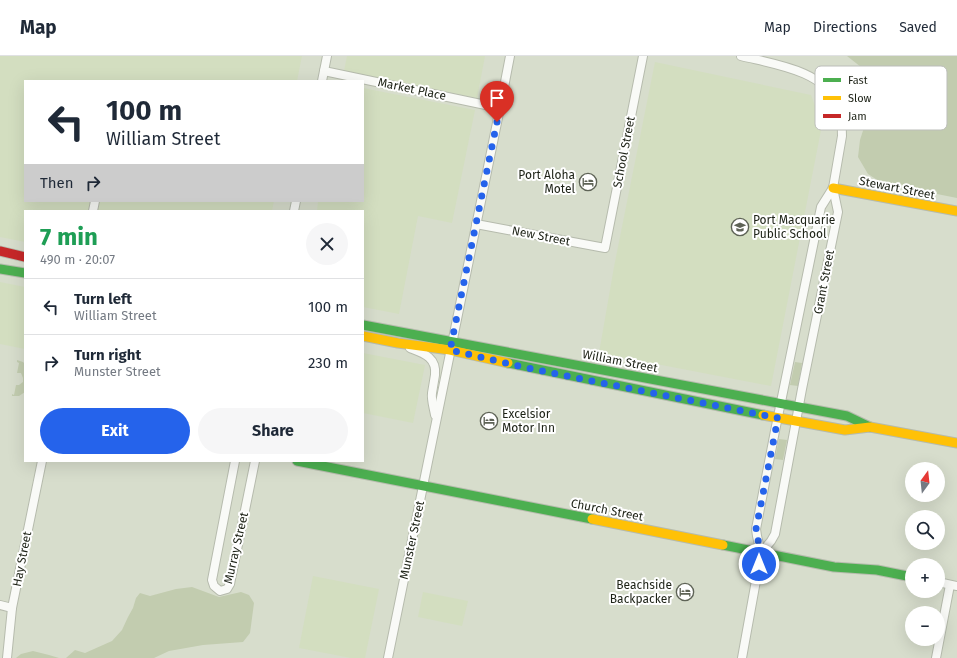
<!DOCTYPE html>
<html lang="en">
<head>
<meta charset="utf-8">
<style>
	:root { --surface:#fff; --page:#f6f6f7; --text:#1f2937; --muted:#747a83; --line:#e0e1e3; --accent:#2563eb }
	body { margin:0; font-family:"Fira Sans",sans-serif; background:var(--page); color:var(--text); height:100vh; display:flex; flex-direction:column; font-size:15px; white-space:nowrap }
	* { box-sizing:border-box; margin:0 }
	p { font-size:13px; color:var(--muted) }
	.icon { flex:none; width:22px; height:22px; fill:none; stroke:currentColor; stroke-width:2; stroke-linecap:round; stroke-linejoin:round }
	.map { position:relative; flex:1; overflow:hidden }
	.sheet { position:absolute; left:24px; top:154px; width:340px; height:252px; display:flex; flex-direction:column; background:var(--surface); border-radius:0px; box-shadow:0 4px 16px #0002 }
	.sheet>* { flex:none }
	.banner { position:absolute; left:24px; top:24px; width:340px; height:122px; border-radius:0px; box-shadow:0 4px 16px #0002; background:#fff; color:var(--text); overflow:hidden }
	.needle { width:26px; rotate:15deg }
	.fabs { position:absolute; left:905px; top:406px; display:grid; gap:8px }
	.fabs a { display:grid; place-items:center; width:40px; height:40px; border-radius:50%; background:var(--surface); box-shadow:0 4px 16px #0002; font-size:20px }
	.pin { position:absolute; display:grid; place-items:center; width:34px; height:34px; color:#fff; margin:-41px -17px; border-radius:50% 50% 50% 0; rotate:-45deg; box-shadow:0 0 4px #0007 }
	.pin .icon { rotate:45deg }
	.me { position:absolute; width:44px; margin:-22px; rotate:0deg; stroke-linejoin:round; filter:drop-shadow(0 0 3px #0008) }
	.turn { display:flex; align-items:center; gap:14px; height:84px; padding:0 16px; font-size:18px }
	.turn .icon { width:52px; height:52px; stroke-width:2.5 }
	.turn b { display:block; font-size:28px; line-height:34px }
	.then { display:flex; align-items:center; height:38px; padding:0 16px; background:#0003; gap:8px; font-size:15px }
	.round { display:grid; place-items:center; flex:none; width:42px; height:42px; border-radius:21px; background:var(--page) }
	.overview { display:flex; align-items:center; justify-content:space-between; height:68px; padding:0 16px }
	h1 { font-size:24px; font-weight:700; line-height:30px; color:#1e9e55 }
	.button { display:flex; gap:8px; margin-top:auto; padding:8px 16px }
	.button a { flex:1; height:46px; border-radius:24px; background:var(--accent); color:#fff; font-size:16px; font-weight:700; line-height:46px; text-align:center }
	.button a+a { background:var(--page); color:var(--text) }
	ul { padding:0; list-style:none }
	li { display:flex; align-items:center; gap:12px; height:56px; padding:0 16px; border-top:1px solid var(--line) }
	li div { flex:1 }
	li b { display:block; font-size:15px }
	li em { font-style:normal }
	header { display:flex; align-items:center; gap:24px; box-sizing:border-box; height:56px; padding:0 20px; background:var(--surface); border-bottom:1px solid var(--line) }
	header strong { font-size:19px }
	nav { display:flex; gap:22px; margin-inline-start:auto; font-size:14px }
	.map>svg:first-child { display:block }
	.built { fill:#d3dec0 }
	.green { fill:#c2ccaf }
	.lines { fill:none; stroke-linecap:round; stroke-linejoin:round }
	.street-casing { stroke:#b6bbad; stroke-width:10 }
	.fast-casing { stroke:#b6bbad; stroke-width:11 }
	.slow-casing { stroke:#b6bbad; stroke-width:11 }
	.jam-casing { stroke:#b6bbad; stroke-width:11 }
	.street { stroke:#f9faf7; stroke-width:8 }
	.fast { stroke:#4caf50; stroke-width:9 }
	.slow { stroke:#ffc107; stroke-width:9 }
	.jam { stroke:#c62828; stroke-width:9 }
	.route { stroke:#2563eb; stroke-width:7; stroke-dasharray:0 12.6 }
	.labels { text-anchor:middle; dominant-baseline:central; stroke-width:4; stroke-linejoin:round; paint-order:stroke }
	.street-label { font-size:12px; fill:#1d2216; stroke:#fff }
	.poi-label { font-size:12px; fill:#1d2216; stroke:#fff; text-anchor:end }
	.key { fill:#fff; stroke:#bbbdb9; stroke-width:1 }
	.key-label { font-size:11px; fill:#1d2216 }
</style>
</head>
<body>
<header>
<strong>Map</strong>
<nav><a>Map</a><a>Directions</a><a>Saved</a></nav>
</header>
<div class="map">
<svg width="957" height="602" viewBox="0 0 957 602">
	<rect width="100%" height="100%" fill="#d7ddcc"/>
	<g class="built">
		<polygon points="0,0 302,0 297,25 25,25 25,145 274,145 272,155 25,155 25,186 0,181"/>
		<polygon points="347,0 485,0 477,42 344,15"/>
		<polygon points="655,6 811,39 822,69 771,330 599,297 614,211"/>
		<polygon points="363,32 475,54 452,167 418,160 399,258 363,251 363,155 317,155 318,145 363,145"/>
		<polygon points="0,226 25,231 25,293 0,288"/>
		<polygon points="363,297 425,309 413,367 363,357"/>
		<polygon points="313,520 379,533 365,602 351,602 299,592"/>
		<polygon points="423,536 468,545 462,570 418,561"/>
	</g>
	<g class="green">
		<polygon points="847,0 957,0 957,142 882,127 868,118 858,101 860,84 870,53 873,36 861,11"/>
		<polygon points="17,304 23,306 25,308 25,336 19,340 12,340 12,338 14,339 16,329 19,329 23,326 23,322 21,317 17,317 19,307 17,306"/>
		<polygon points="795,306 802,307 798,330 790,329"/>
		<polygon points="779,383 787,384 783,404 775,403"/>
		<polygon points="192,531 219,541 241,536 249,539 254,547 250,577 243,586 203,589 169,595 154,602 66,602 75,594 85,597 112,585 122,574 128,561 133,552 136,542 140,537 150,540 176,533"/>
		<polygon points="33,595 49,599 59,602 16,602 21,598"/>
	</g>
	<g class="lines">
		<defs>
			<g id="street">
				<path d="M741,0C773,8 824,14 838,49C841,59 842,70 842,80L833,132L838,156L802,333L775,478L771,485L761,497"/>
				<polyline points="324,15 500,52"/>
				<polyline points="322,25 327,0"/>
				<polyline points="93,155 95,145"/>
				<polyline points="294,155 296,145"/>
				<polyline points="476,168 605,192 643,0"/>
				<path d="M410,292C423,297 437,301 435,319C434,325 433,331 432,337C431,344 434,352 435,359"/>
				<polyline points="235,405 212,524 214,530 220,535 227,533 230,528 255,405"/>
				<polyline points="938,526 957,530"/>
				<polyline points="0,549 12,552"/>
				<polyline points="7,602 12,552 42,405"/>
				<polyline points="388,602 500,52 510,0"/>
				<polyline points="742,602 761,497 757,480 756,473 775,375 821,151 833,132"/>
				<polyline points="936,602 950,529"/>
			</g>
			<g id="fast">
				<polyline points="0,213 25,217"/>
				<polyline points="363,269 847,360 870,371"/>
				<polyline points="508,307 763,359"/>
				<polyline points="297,405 592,463"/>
				<polyline points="723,489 834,511 877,514 912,521"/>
			</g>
			<g id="slow">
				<polyline points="833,132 957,155"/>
				<polyline points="363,280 398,287 450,294 508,307"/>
				<polyline points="763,359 845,374 870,371 957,387"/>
				<polyline points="592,463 723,489"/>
			</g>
			<polyline id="jam" points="0,195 25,201"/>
		</defs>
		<use href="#street" class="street-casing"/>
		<use href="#fast" class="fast-casing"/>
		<use href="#slow" class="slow-casing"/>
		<use href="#jam" class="jam-casing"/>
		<use href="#street" class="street"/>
		<use href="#fast" class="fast"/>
		<use href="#slow" class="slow"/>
		<use href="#jam" class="jam"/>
	</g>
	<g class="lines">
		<polyline class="route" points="497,66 450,294 527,312 778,362 756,473 757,480 761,496 759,508"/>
	</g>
	<defs>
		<symbol id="hotel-ring" viewBox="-11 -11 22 22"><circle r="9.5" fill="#fff" stroke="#5e6356" stroke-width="1.5"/><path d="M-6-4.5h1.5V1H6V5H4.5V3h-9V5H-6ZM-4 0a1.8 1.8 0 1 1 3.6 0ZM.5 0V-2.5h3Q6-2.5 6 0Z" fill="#5e6356"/></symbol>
		<symbol id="school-ring" viewBox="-11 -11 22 22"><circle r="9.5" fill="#fff" stroke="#5e6356" stroke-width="1.5"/><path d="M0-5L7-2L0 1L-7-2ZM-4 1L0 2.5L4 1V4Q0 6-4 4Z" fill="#5e6356"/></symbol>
	</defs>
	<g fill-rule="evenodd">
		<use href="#hotel-ring" x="578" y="116" width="20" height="20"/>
		<use href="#school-ring" x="730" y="161" width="20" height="20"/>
		<use href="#hotel-ring" x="479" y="355" width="20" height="20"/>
		<use href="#hotel-ring" x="675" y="526" width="20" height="20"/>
	</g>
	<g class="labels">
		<g class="street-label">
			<text transform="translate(412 33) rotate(12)">Market Place</text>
			<text transform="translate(624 96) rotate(-79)">School Street</text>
			<text transform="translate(897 132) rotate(11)">Stewart Street</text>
			<text transform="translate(541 180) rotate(11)">New Street</text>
			<text transform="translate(824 226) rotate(-79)">Grant Street</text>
			<text transform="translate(620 305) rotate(11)">William Street</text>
			<text transform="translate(607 454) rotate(11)">Church Street</text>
			<text transform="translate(412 484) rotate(-78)">Munster Street</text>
			<text transform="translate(236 492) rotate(-77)">Murray Street</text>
			<text transform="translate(22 503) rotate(-79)">Hay Street</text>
		</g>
		<g class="poi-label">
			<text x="575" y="119">Port Aloha<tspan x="575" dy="14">Motel</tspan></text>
			<text x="753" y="164" text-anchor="start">Port Macquarie<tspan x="753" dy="14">Public School</tspan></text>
			<text x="502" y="358" text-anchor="start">Excelsior<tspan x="502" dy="14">Motor Inn</tspan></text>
			<text x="672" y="529">Beachside<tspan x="672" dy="14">Backpacker</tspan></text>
		</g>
	</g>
	<rect x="815" y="10" width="132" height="64" rx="6" class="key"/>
	<rect x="823" y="22" width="18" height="4" fill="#4caf50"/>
	<rect x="823" y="40" width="18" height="4" fill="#ffc107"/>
	<rect x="823" y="58" width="18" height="4" fill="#c62828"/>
	<g class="key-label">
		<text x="848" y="28">Fast</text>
		<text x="848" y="46">Slow</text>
		<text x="848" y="64">Jam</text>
	</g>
</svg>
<div class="fabs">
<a><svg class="needle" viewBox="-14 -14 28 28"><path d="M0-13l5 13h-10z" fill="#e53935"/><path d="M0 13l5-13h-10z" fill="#747a83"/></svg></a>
<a><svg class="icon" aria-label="search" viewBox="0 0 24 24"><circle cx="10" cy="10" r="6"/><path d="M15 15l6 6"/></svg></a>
<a>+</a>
<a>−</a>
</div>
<div class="pin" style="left:497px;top:66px;background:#d93025"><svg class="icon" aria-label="arrive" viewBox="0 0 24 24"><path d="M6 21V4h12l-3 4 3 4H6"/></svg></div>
<svg class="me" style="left:759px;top:508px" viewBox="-20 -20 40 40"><circle r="17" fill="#2563eb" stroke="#fff" stroke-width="3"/><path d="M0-11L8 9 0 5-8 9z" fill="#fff"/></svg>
<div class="banner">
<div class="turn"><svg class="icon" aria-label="left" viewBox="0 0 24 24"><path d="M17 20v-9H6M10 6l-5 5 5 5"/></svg><div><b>100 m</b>William Street</div></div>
<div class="then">Then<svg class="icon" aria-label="right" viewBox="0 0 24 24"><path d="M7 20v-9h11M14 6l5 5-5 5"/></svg></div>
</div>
<section class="sheet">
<div class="overview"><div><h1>7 min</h1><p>490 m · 20:07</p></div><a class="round"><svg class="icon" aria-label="close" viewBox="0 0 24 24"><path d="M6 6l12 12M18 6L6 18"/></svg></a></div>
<ul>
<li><svg class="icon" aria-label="left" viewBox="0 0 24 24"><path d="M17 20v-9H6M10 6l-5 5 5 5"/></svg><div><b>Turn left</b><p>William Street</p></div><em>100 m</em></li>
<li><svg class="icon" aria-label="right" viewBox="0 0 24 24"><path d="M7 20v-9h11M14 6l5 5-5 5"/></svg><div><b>Turn right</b><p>Munster Street</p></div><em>230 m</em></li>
</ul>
<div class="button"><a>Exit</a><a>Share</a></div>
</section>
</div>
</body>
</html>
